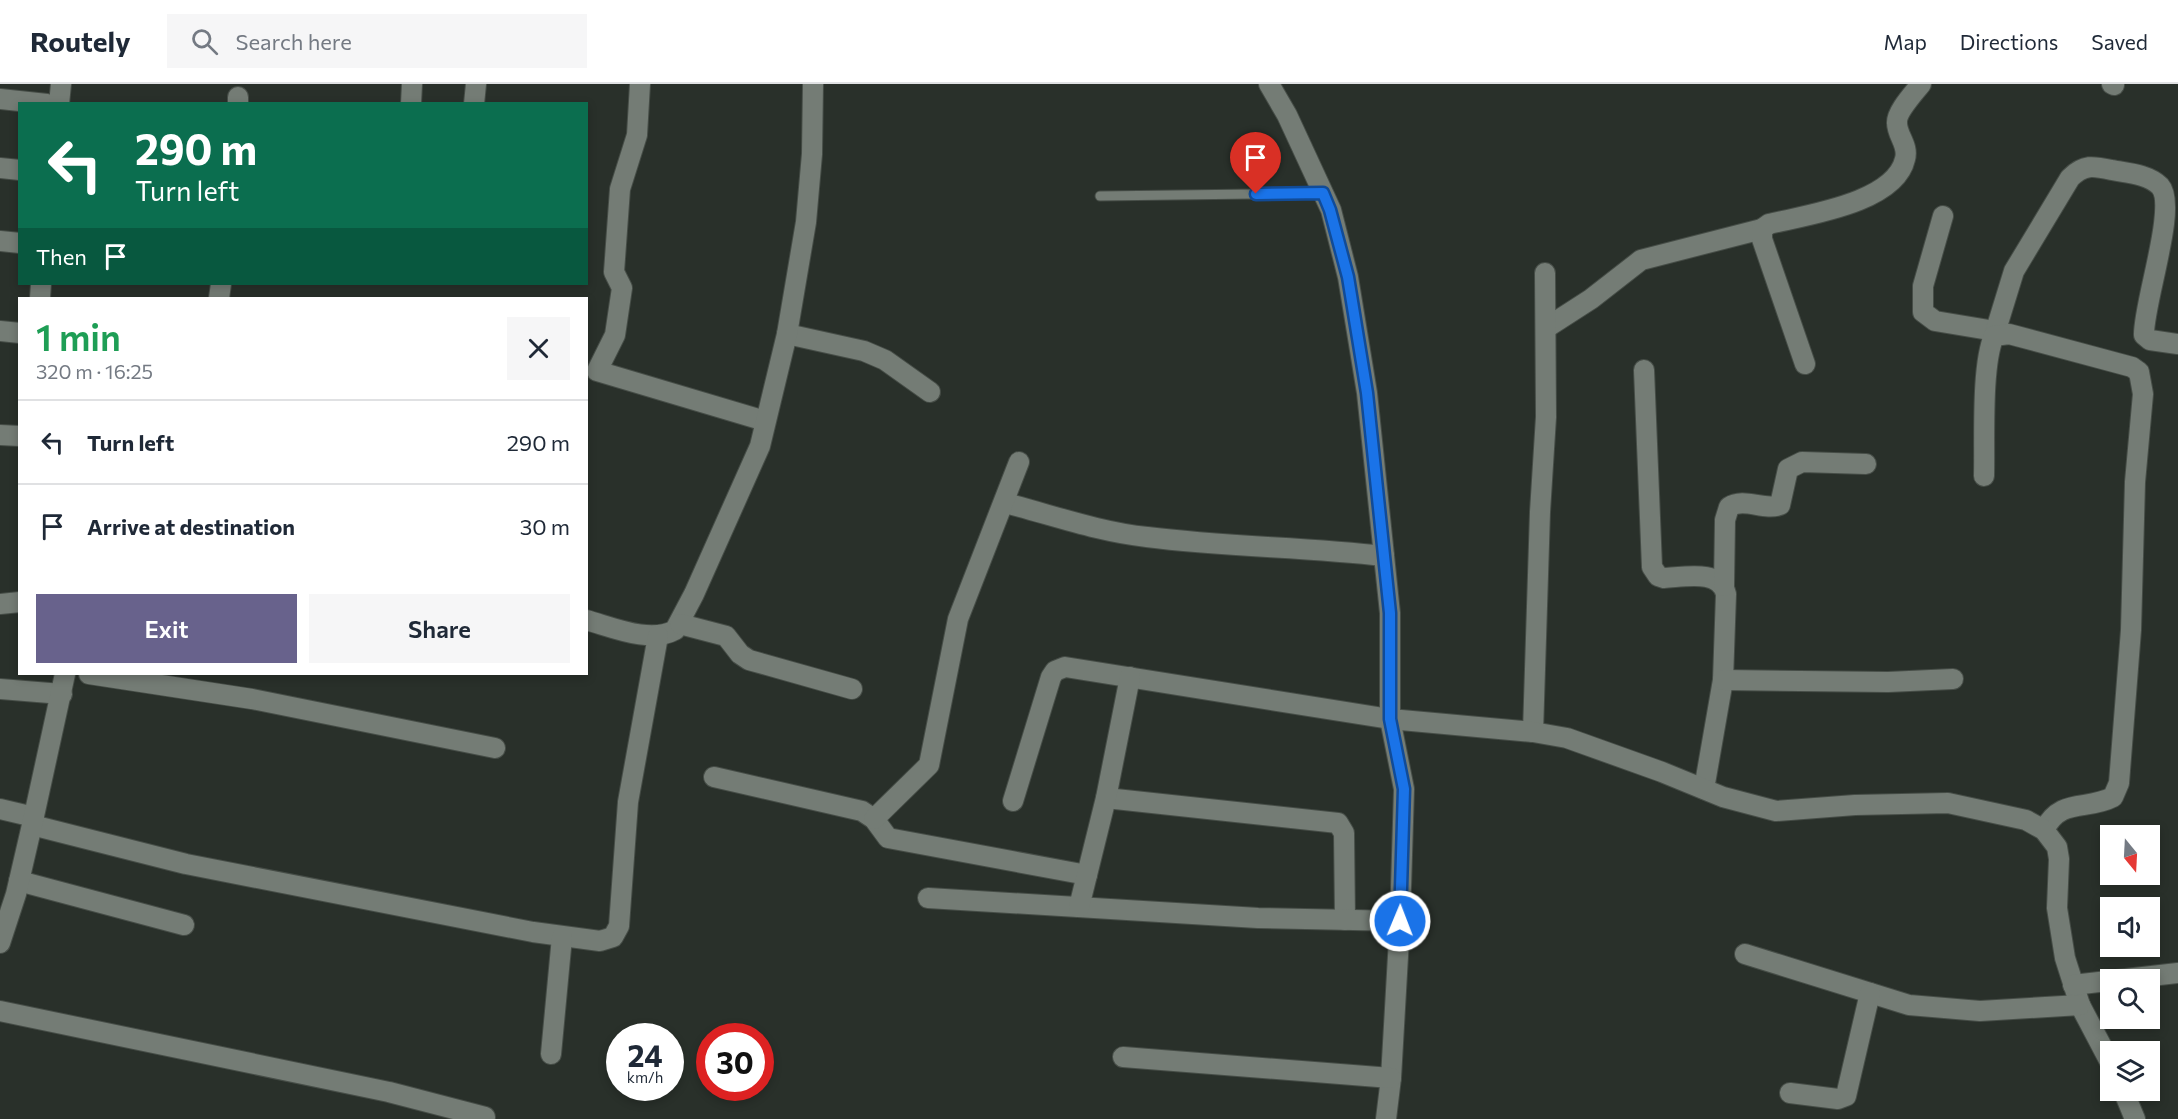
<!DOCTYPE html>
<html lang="en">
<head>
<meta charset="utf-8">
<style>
	:root { --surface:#fff; --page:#f6f6f7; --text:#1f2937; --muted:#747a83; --line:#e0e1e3; --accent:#68628c }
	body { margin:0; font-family:Commissioner,sans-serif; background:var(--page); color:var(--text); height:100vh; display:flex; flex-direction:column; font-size:22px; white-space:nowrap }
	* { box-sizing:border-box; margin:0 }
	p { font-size:20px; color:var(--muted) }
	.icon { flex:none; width:33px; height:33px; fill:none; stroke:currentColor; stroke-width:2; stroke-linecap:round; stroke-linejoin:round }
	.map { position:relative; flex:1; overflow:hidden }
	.panel { position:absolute; left:18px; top:213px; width:570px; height:378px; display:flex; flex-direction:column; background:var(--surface); border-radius:0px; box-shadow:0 3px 9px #0003 }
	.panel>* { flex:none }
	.hud { position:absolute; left:18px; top:18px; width:570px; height:183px; border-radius:0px; box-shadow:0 3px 9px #0003; background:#0b6e4f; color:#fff; overflow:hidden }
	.needle { width:39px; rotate:162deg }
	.tools { position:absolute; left:2100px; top:741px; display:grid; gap:12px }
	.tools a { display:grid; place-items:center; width:60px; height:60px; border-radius:0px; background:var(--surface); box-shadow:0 3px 9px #0003; font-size:30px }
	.speed { position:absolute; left:606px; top:939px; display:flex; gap:12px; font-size:30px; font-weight:700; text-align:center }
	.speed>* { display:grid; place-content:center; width:78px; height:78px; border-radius:50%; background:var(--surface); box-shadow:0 3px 9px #0003; line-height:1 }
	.speed small { font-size:15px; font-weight:400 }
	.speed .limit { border:9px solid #d22; background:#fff; color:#111 }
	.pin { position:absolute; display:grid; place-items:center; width:51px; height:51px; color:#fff; margin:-62px -26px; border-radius:50% 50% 50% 0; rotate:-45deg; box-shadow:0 0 6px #0007 }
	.pin .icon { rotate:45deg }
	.me { position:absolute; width:66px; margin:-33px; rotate:1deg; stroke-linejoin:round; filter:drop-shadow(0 0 4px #0008) }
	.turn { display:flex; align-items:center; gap:21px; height:126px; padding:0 18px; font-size:27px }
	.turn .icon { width:78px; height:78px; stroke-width:2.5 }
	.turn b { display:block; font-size:42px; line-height:51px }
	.then { display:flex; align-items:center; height:57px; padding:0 18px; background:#0003; gap:12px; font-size:22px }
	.round { display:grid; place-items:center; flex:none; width:63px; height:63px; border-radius:0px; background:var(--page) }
	.summary { display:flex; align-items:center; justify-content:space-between; height:102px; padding:0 18px }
	h1 { font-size:36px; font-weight:600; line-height:45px; color:#1e9e55 }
	.action { display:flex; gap:12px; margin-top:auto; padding:12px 18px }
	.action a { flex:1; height:69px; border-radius:0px; background:var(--accent); color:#fff; font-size:24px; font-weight:600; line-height:69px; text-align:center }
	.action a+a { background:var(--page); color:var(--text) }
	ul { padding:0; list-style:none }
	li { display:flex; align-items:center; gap:18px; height:84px; padding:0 18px; border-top:2px solid var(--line) }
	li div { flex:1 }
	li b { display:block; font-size:22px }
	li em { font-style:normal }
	header { display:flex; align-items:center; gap:36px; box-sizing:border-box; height:84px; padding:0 30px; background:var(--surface); border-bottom:2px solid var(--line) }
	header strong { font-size:28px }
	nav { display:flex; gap:33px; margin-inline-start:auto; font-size:21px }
	.search { width:420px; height:54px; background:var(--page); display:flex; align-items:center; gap:15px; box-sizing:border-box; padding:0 21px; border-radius:0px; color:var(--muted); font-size:22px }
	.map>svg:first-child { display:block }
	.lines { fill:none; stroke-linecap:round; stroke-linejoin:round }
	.lane-casing { stroke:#464d47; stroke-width:11 }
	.street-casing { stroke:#464d47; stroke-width:22 }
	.lane { stroke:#747c75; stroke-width:9 }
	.street { stroke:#747c75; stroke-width:20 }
	.route-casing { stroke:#114b97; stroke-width:15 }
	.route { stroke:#1a73e8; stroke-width:10 }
</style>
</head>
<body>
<header>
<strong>Routely</strong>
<div class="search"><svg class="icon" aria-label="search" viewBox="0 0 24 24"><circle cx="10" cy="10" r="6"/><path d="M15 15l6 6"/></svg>Search here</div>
<nav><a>Map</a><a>Directions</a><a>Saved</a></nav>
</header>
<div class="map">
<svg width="2178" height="1035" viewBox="0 0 2178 1035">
	<rect width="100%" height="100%" fill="#29302a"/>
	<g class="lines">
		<defs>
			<polyline id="lane" points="1100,112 1323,109"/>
			<g id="street">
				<polyline points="640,0 637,51 620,105 614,188 622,204 615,251 597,287 765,337"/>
				<polyline points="1269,0 1287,31 1331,126 1348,193 1367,309 1390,529 1390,635 1404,705 1400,837 1391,994 1386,1035"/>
				<polyline points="2112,0 2114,1"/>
				<polyline points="0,15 47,20"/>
				<polyline points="59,20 61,0"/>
				<polyline points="238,20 238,13"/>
				<polyline points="411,20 412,0"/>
				<polyline points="474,20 476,0"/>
				<polyline points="0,84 20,86"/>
				<polyline points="1943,132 1923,202 1923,228 1935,237 1995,247"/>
				<polyline points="0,157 20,159"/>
				<polyline points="40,214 41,200"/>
				<polyline points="219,214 221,200"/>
				<polyline points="1546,244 1591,215 1641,176 1762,145"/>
				<polyline points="0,247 20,249"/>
				<polyline points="787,250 864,267 885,276 930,308"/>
				<path d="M1994,252L2014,187L2070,94C2084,80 2093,82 2112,86C2127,89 2148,90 2160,102C2178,122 2143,220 2144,251L2150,256L2178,260"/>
				<path d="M1805,280L1762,155V145L1769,140C1806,131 1895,119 1905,75C1909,61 1897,52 1897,39C1896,28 1914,9 1921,0"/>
				<path d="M1644,286L1652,483L1658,492L1664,494C1685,493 1720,485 1726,510L1723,596L1704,705"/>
				<polyline points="0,351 20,352"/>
				<path d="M1984,392C1985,357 1981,282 1994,252L2009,250L2132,283L2139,288L2143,310L2135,398L2131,546L2119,699L2113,713C2086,727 2061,713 2044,746"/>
				<path d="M1005,419C1052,431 1099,448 1147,453C1226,463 1305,463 1384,472"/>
				<path d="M1724,502L1725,436L1729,423C1744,413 1764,427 1780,421L1788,385L1802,378L1866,380"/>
				<polyline points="0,520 20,518"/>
				<path d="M586,536C612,543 650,560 675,546L694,510L760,362L787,250L806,138L812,70L813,0"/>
				<polyline points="680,540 726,552 740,570 749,576 852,605"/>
				<polyline points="89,590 252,615 495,664"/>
				<polyline points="1723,596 1888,598 1953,595"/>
				<polyline points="0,605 62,610"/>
				<polyline points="1533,648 1540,428 1546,333 1545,189"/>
				<polyline points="714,693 862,727 874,735 888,754 1087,791"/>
				<polyline points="1106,714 1338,739 1344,749 1345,836"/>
				<polyline points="1013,717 1051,593 1055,587 1065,583 1390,635 1533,648 1567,654 1662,688 1723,713 1776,727 1855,721 1948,719 2026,736 2044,746 2057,763 2059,775 2057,824 2065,874 2080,921 2110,978"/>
				<polyline points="0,725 34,733"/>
				<polyline points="874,735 929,681 958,535 1019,378"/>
				<polyline points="32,741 186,780 533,848 600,857 613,853 619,842 628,718 658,552"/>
				<polyline points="19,797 184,841"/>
				<polyline points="928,814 1258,834 1400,837"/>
				<polyline points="1079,823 1106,714 1130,593"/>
				<polyline points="0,859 16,810 32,741 65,590"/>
				<polyline points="1745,870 1909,921 1980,927 2080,921"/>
				<polyline points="2073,901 2178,889"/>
				<polyline points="0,927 389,1008 485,1033"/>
				<polyline points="551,970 562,853"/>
				<polyline points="1123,973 1391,994"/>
				<polyline points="2123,1006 2135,1035"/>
				<polyline points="1790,1009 1838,1015 1846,1012 1870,909"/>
			</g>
		</defs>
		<use href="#lane" class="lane-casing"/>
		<use href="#street" class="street-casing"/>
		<use href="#lane" class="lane"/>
		<use href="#street" class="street"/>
	</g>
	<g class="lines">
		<defs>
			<polyline id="route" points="1256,110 1323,109 1330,126 1348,193 1367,309 1390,529 1390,635 1404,705 1400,837"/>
		</defs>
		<use href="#route" class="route-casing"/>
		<use href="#route" class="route"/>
	</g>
</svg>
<div class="tools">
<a><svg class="needle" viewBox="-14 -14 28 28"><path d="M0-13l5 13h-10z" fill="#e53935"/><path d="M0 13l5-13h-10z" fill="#747a83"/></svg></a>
<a><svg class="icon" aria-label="sound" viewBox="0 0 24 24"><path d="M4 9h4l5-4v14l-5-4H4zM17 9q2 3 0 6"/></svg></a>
<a><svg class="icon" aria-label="search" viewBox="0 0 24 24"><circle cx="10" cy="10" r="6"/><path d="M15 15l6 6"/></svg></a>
<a><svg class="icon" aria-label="layers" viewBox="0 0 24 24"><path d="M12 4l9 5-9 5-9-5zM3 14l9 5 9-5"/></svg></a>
</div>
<div class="speed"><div>24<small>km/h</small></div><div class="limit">30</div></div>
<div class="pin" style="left:1256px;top:110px;background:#d93025"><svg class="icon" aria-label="arrive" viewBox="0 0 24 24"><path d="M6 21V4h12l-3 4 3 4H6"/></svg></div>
<svg class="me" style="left:1400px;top:837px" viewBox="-20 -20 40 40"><circle r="17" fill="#1a73e8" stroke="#fff" stroke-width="3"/><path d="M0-11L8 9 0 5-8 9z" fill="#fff"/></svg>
<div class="hud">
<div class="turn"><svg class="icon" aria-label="left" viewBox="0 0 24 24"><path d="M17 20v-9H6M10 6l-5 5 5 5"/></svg><div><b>290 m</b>Turn left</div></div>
<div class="then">Then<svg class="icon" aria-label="arrive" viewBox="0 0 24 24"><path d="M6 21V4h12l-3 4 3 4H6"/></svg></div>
</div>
<section class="panel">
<div class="summary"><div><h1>1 min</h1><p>320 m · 16:25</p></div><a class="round"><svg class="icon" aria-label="close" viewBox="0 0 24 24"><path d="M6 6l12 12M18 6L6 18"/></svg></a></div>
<ul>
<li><svg class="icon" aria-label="left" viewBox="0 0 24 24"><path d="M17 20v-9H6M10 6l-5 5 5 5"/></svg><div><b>Turn left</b></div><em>290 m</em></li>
<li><svg class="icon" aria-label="arrive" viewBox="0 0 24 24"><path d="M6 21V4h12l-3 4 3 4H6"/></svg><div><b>Arrive at destination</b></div><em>30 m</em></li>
</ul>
<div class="action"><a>Exit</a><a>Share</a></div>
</section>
</div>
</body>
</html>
